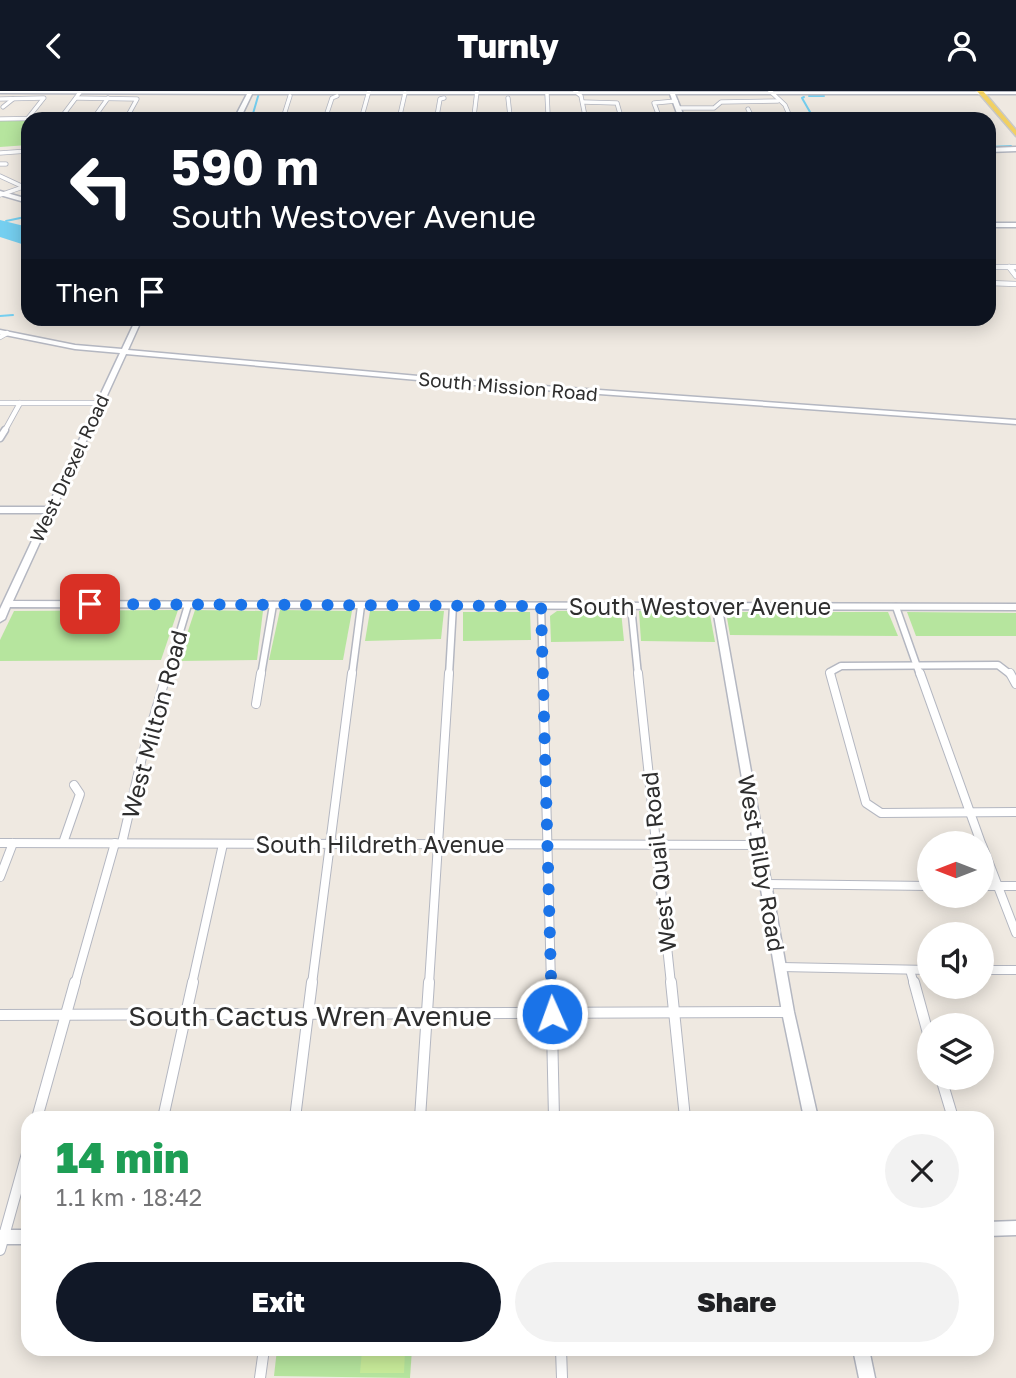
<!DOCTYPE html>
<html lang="en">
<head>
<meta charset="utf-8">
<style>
	:root { --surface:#fff; --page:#f2f2f2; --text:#202124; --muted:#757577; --accent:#111827 }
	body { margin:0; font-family:"Golos Text",sans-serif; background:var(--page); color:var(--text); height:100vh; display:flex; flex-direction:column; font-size:26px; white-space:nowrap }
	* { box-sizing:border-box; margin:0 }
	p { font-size:23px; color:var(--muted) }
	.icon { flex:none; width:38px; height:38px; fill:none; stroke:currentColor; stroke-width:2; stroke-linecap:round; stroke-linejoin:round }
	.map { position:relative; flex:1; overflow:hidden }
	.side { position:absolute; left:21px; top:1020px; width:973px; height:245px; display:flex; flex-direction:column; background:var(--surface); border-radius:21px; box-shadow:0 4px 18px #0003 }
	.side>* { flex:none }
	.banner { position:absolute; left:21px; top:21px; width:975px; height:214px; border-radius:21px; box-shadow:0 4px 18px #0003; background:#111827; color:#fff; overflow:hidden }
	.needle { width:46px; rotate:270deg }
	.fabs { position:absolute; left:917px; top:740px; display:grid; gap:14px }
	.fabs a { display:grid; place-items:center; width:77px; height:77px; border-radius:50%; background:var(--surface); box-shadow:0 4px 18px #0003; font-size:35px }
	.pin { position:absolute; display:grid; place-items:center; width:60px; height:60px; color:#fff; margin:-30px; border-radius:14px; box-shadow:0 4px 10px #0006 }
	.me { position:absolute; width:77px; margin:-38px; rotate:358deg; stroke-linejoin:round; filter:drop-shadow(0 0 5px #0008) }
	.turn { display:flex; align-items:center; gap:24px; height:147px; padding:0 35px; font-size:32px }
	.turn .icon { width:91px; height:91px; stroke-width:2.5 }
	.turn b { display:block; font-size:49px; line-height:60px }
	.then { display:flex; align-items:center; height:66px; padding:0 35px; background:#0003; gap:14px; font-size:26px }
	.round { display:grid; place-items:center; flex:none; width:74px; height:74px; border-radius:37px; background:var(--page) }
	.overview { display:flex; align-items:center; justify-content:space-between; height:119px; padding:0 35px }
	h1 { font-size:42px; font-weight:800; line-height:52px; color:#1e9e55 }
	.cta { display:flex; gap:14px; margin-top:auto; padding:14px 35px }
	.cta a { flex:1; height:80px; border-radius:42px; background:var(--accent); color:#fff; font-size:28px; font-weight:800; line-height:80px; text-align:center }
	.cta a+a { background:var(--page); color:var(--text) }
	header { display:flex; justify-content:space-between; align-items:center; height:91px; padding:0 35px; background:var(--accent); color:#fff; font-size:32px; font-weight:800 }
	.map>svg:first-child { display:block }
	.green { fill:#b6e59e }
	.pitch { fill:#c9ec9a }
	.water { fill:#75cff0 }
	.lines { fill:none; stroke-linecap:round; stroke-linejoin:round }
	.stream { stroke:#75cff0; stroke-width:2 }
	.street-far4-casing { stroke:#b4b7c1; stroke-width:5 }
	.street-far3-casing { stroke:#b4b7c1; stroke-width:6 }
	.street-far2-casing { stroke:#b4b7c1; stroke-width:9 }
	.street-far1-casing { stroke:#b4b7c1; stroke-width:10 }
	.street-casing { stroke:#b4b7c1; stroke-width:12 }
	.secondary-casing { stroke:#b4b7c1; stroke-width:3 }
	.primary-casing { stroke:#c9c9c9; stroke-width:3 }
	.street-far4 { stroke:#fff; stroke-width:3.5 }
	.street-far3 { stroke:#fff; stroke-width:4.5 }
	.street-far2 { stroke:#fff; stroke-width:6 }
	.street-far1 { stroke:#fff; stroke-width:8 }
	.street { stroke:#fff; stroke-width:10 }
	.secondary { fill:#fff; fill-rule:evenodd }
	.primary { fill:#f2d163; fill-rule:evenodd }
	.route { stroke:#1a73e8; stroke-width:12; stroke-dasharray:0 21.6 }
	.labels { text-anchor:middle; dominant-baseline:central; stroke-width:6; stroke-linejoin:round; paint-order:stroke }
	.far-street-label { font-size:19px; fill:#2e2e2e; stroke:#fff }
	.street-label { font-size:23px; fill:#2e2e2e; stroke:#fff }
	.near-street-label { font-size:28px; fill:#2e2e2e; stroke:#fff }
</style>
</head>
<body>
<header><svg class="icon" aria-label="back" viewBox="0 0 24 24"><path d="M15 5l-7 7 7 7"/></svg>Turnly<svg class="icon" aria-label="person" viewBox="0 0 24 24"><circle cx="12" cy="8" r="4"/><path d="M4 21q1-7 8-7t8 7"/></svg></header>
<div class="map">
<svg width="1016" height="1287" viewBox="0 0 1016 1287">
	<rect width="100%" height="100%" fill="#efe9e1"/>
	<g class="green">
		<polygon points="28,28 28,54 0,56 0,29"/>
		<polygon points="178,519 161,569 0,570 0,549 14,520"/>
		<polygon points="195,519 263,520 257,569 178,570"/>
		<polygon points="280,519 352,520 343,569 269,569"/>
		<polygon points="701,519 710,524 715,551 641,550 639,520"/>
		<polygon points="370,520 444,520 441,548 365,550"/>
		<polygon points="557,520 621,520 624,550 551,551 550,525"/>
		<polygon points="463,521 530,521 531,549 463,550"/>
		<polygon points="726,521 888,521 898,545 730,544"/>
		<polygon points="907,521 1016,522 1016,545 916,545"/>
		<polygon points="277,1258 412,1258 410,1287 274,1285"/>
	</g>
	<polygon class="pitch" points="362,1260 405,1260 404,1282 360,1282"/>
	<polygon class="water" points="0,129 28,136 28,155 0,146"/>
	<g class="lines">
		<g class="stream">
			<polyline points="809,5 824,5"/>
			<polyline points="804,6 802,7 814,28"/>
			<polyline points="246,28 253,23"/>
			<polyline points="256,28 252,26 259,2"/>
			<polyline points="989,56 1011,55"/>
			<polyline points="6,130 25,126"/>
			<polyline points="0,225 13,224"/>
		</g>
		<defs>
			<g id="street-far4">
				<polyline points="575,0 581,5 585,25 590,28"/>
				<polyline points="770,0 785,14 791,28"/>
				<polyline points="76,7 137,8 126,28"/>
				<polyline points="508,7 510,25"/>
				<polyline points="0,8 44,7"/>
				<polyline points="583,11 617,12 621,26 618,28"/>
				<polyline points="3,16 13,8"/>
				<polyline points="678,17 714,17 721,11 778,10"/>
				<polyline points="748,18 753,28"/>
				<polyline points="282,24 543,25 548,23 547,3"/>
				<polyline points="284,24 290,5"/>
				<polyline points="400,24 405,2"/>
				<polyline points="326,25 332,7 337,5"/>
				<polyline points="362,25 369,0"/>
				<polyline points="437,25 440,8 444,7"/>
				<polyline points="474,25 477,0"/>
				<polyline points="28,27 43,8"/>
				<polyline points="0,28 61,27"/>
				<polyline points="60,28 81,0"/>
				<polyline points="93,28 108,7"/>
				<polyline points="660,28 654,12 676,10"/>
				<polyline points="0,62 28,60"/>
				<polyline points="0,73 6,73"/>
				<polyline points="0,85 28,98"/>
				<polyline points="0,104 23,96"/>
			</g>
			<g id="street-far3">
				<polyline points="989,176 1016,176"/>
				<polyline points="1009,176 1016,185"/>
				<polyline points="989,192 1016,193"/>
				<polyline points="0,246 7,242"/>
				<polyline points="0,312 100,312"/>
				<polyline points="4,341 20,312"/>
			</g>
			<g id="street-far2">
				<polyline points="0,347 5,339"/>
				<polyline points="0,419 50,419"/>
				<polyline points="541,515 543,584"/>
				<polyline points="631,515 638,584"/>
				<polyline points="896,516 920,584"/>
				<polyline points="167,584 188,514"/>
				<polyline points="261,584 273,514"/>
				<polyline points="352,584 361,515"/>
				<polyline points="449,584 453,515"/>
				<polyline points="831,584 830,581 841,575 998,574 1011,584"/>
			</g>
			<g id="street-far1">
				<polyline points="543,582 551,893"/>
				<polyline points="638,582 671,893"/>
				<polyline points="830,582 866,712 881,722 1016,721"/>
				<polyline points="920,582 981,752"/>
				<polyline points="1010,582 1016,593"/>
				<polyline points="256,613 261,582"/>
				<polyline points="0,752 759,754"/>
				<polyline points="63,752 80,703 74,694"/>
				<polyline points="122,752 143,662 167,582"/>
				<polyline points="982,754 1016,842"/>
				<polyline points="0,786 13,752"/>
				<polyline points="767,793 929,795"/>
				<polyline points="982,795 1016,795"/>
				<polyline points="781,876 929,879"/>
				<polyline points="910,879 914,893"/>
				<polyline points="982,879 1016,879"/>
				<polyline points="75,893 115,752"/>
				<polyline points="192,893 223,753"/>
				<polyline points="312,893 352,582"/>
				<polyline points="429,893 449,582"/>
			</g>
			<g id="street">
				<polyline points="551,891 554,1027"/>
				<polyline points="671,891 685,1027"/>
				<polyline points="914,891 929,946"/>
				<polyline points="0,924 788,921"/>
				<polyline points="941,987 953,1027"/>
				<polyline points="37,1027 75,891"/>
				<polyline points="163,1027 193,891"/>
				<polyline points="295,1027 312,891"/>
				<polyline points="420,1027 429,891"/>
				<polyline points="0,1159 28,1059"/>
				<polyline points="561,1258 562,1287"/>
				<polyline points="260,1287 264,1258"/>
			</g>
			<g id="secondary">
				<polygon points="0,0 1016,1 1016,3 675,3 685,28 679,28 670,3 252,3 240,28 234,28 247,3 0,2"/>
				<polygon points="1016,56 1016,60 989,61 989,57"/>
				<polygon points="0,100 28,108 28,112 0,104"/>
				<rect x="989" y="132" width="27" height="4"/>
				<polygon points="136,228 142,228 128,259 474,290 1016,329 1016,333 474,294 126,263 13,510 1016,513 1016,519 722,518 794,921 818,1027 804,1027 782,921 713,518 10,516 5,528 0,531 0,518 120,262 75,258 0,243 0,239 75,254 122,258"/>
				<polygon points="1016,1130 1016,1144 987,1145 987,1131"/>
				<rect x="0" y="1139" width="28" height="14"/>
				<polygon points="853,1258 869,1258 875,1287 859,1287"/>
			</g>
			<polygon id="primary" points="977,0 983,0 1016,39 1016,45"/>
		</defs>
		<use href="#street-far4" class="street-far4-casing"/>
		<use href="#street-far3" class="street-far3-casing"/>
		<use href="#street-far2" class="street-far2-casing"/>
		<use href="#street-far1" class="street-far1-casing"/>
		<use href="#street" class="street-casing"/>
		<use href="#secondary" class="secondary-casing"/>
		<use href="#primary" class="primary-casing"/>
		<use href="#street-far4" class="street-far4"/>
		<use href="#street-far3" class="street-far3"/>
		<use href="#street-far2" class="street-far2"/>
		<use href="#street-far1" class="street-far1"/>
		<use href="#street" class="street"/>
		<use href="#secondary" class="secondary"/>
		<use href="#primary" class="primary"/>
	</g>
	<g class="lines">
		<polyline class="route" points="90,513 541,515 552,923"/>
	</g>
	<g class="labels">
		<g class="far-street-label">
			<text transform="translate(508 295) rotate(5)">South Mission Road</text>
			<text transform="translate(69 377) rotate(-65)">West Drexel Road</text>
		</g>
		<g class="street-label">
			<text x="700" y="515">South Westover Avenue</text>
			<text transform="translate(154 633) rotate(-75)">West Milton Road</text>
			<text x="380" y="753">South Hildreth Avenue</text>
			<text transform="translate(658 771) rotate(-96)">West Quail Road</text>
			<text transform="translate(762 772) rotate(80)">West Bilby Road</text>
		</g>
		<g class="near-street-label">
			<text x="310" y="924">South Cactus Wren Avenue</text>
		</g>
	</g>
</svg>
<div class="fabs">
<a><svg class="needle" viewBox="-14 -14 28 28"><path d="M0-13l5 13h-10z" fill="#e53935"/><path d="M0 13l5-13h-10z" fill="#757577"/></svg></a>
<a><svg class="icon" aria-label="sound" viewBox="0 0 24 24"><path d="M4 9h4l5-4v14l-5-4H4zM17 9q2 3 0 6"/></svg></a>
<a><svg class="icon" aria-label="layers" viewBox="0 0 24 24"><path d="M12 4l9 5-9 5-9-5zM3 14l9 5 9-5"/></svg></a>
</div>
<div class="pin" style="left:90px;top:513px;background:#d93025"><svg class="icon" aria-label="arrive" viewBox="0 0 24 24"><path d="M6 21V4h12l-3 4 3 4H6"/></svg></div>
<svg class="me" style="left:552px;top:923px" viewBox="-20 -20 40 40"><circle r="17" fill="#1a73e8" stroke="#fff" stroke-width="3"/><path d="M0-11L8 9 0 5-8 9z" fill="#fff"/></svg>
<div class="banner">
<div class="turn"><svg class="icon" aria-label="left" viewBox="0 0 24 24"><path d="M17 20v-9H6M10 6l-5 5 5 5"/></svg><div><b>590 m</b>South Westover Avenue</div></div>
<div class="then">Then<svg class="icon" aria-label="arrive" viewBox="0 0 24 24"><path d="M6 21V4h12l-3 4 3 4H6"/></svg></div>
</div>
<section class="side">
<div class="overview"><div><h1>14 min</h1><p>1.1 km · 18:42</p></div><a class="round"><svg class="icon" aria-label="close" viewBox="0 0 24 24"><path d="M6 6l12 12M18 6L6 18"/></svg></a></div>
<div class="cta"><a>Exit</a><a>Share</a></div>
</section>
</div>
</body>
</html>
